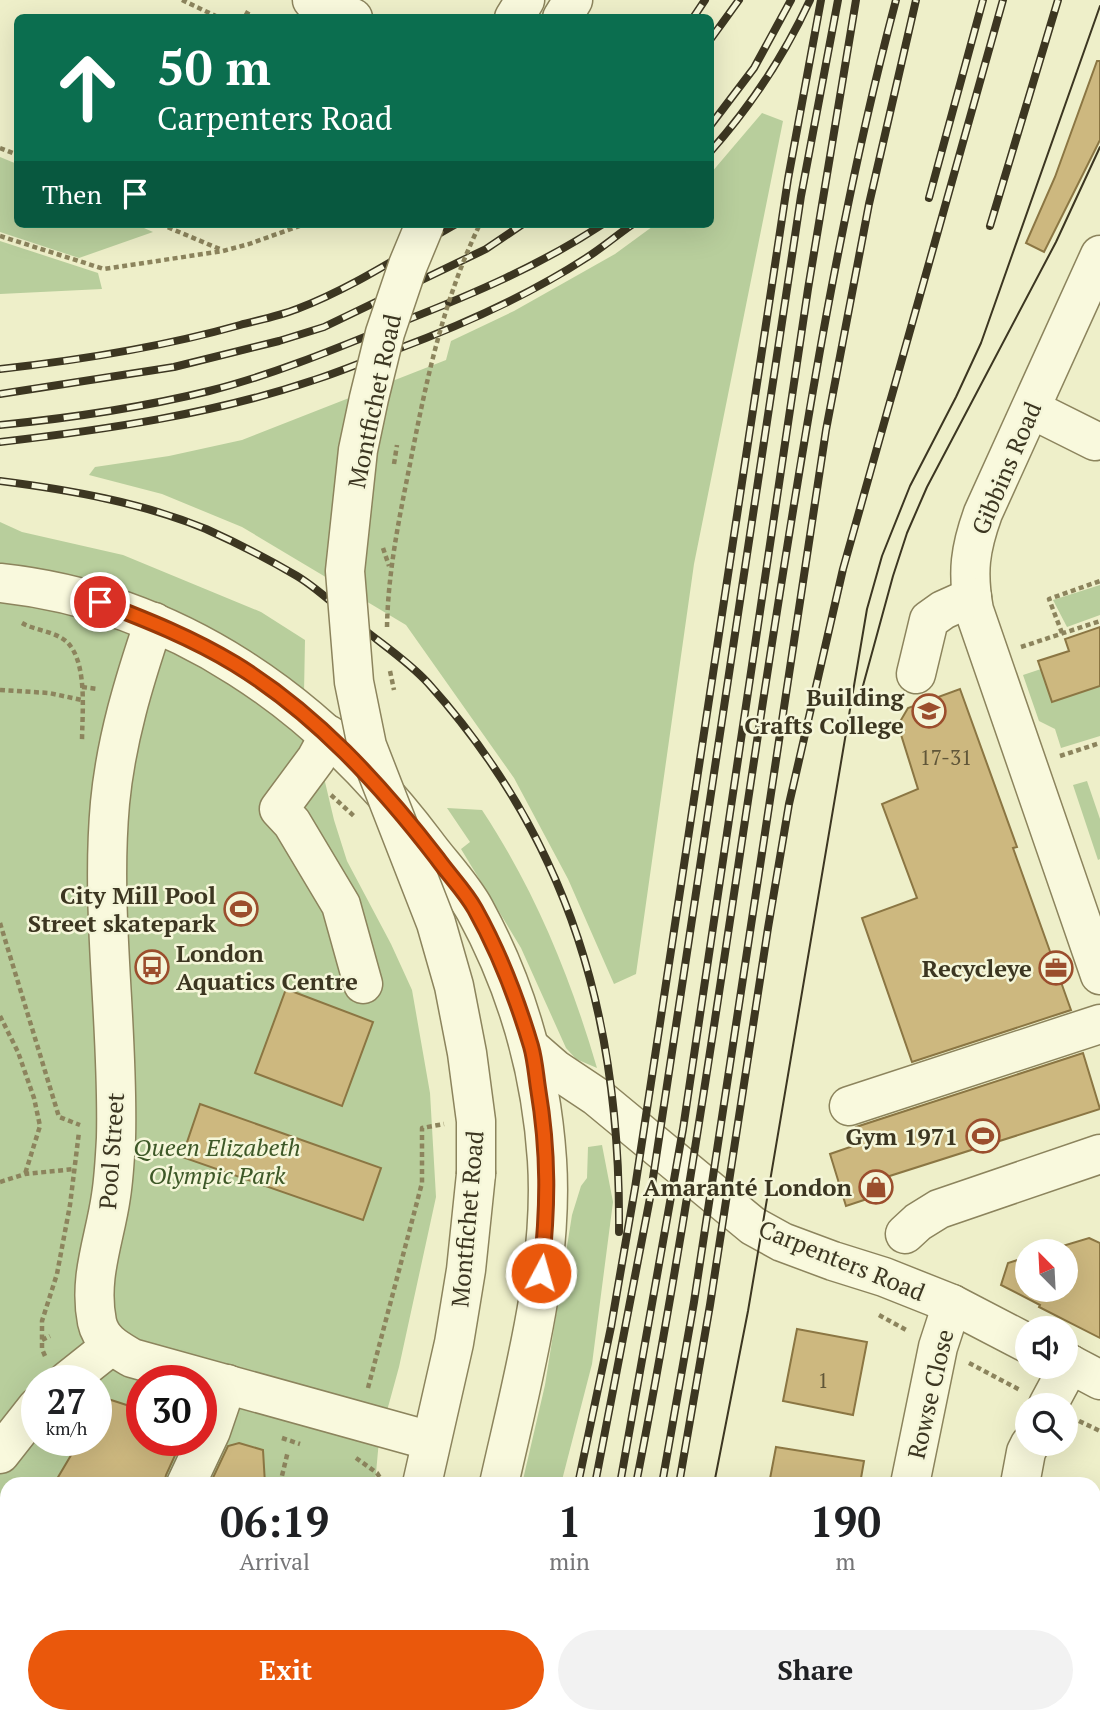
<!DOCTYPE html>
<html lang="en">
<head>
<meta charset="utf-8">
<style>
	:root { --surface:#fff; --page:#f2f2f2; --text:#202124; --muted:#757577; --accent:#ea580c }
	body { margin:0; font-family:"PT Serif",serif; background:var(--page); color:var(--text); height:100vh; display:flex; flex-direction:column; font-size:26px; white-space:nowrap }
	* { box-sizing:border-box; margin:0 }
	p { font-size:23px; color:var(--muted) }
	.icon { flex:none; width:38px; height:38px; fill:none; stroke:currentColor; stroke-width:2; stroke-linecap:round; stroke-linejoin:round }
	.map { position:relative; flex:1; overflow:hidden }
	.side { position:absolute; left:0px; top:1477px; width:1101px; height:247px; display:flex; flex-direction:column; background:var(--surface); border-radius:21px 21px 0 0; box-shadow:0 7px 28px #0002 }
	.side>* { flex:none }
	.guide { position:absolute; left:14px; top:14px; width:700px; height:214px; border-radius:10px; box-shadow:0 7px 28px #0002; background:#0b6e4f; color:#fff; overflow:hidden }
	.needle { width:46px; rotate:336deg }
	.buttons { position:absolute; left:1015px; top:1239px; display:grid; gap:14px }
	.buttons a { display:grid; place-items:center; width:63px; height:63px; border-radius:50%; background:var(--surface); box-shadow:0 7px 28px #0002; font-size:35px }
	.speed { position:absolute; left:21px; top:1365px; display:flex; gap:14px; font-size:35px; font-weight:700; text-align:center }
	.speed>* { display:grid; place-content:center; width:91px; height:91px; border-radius:50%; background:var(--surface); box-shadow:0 7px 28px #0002; line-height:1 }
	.speed small { font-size:18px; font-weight:400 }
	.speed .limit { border:10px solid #d22; background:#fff; color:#111 }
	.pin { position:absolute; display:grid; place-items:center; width:60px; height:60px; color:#fff; margin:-30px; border:4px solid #fff; border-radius:50%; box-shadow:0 2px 7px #0007 }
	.me { position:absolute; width:77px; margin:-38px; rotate:6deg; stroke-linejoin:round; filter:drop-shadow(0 0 5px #0008) }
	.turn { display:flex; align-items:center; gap:24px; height:147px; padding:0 28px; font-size:32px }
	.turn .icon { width:91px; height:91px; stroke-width:2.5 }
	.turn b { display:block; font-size:49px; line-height:60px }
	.then { display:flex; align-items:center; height:66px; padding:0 28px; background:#0003; gap:14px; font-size:26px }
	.eta { display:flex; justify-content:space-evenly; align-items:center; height:119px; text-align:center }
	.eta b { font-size:42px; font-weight:700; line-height:49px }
	.button { display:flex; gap:14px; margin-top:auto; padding:14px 28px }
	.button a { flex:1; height:80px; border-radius:42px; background:var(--accent); color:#fff; font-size:28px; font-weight:700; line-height:80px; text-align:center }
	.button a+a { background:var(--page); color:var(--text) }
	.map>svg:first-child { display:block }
	.green { fill:#b8ce9c; fill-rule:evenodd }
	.building { fill:#cdb87f; stroke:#8b7643; stroke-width:2 }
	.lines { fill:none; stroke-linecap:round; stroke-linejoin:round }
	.minor-casing { stroke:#8c845d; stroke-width:41 }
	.path { stroke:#8c845d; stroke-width:4.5; stroke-dasharray:5 3.5; stroke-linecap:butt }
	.minor { stroke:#f9f9dd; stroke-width:38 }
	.tram { stroke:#3c3621; stroke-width:2 }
	.rail-casing { stroke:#3c3621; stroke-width:8 }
	.rail { stroke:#f5f6d9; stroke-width:5; stroke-dasharray:16; stroke-linecap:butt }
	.minor-bridge-casing { stroke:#8c845d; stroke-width:41; stroke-linecap:butt }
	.path-bridge { stroke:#8c845d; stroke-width:4.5; stroke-dasharray:5 3.5; stroke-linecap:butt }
	.minor-bridge { stroke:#f9f9dd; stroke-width:38 }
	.route-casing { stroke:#983908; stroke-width:18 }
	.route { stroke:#ea580c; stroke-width:12 }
	.labels { text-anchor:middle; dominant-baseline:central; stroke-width:5; stroke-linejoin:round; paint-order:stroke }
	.number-label { font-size:21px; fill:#605638 }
	.street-label { font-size:24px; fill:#3c3621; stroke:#f5f6d9 }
	.poi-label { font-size:24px; font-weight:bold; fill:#3c3621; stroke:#f5f6d9; text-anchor:end }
	.park-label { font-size:24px; font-style:italic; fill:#3d5827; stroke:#f5f6d9 }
</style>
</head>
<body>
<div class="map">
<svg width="1100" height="1723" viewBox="0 0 1100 1723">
	<rect width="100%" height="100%" fill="#eeefc9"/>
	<g class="green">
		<polygon points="762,113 783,121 694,564 636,974 614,984 568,879 514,778 406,625 242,527 162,494 89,475 95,467 169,456 242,440 446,360 451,341 514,311 615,254 656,224 710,224 711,173"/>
		<polygon points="0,157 17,164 18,224 135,224 153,232 79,258 0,232"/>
		<polygon points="0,241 98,273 102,289 0,294"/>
		<path d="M0,522L22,532L123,555L261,612L305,640L304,693L334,820L347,861L391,944L412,990L430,1093L436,1197L399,1367L379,1440L375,1484H7V1717H323L321,1723H0ZM37,1381H96V1440H37ZM142,1381H201V1440H142Z"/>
		<polygon points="1100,585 1100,615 1067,627 1053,600"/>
		<polygon points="1041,669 1052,702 1100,686 1100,736 1061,748 1055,729 1039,721 1023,675"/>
		<polygon points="1087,781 1100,819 1100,859 1098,860 1073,785"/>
		<path d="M447,808L482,810C535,890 570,976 597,1068L576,1059L566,1048L521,948L461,849L470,842Z"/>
		<polygon points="602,1145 613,1202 592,1364 561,1484 522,1484 545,1385 572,1215 581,1186 587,1178 588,1147"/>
	</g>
	<g class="building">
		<polygon points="1097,61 1100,61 1100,140 1044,252 1026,243 1055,177"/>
		<polygon points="1100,627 1100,686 1052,702 1038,661 1069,651 1065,639"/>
		<polygon points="960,689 1017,847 1013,848 1071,1010 912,1062 862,918 917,898 882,804 918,789 898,725 908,708"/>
		<polygon points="286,989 373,1022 342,1106 255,1073"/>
		<polygon points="1083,1053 1100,1109 874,1181 879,1195 846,1206 830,1154 862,1143 856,1127"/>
		<polygon points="200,1104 381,1168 363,1220 182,1157"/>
		<polygon points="1089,1238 1100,1243 1100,1338 1039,1307 1040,1305 1001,1285 1008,1263 1027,1257 1027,1290 1066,1290 1066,1251 1046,1251"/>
		<polygon points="797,1329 867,1342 853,1415 783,1401"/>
		<polygon points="105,1398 142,1410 142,1440 182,1440 166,1475 164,1484 54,1484 80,1440 96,1440 96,1413"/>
		<polygon points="239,1443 263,1450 265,1484 210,1484 228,1446"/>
		<polygon points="776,1447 864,1461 860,1484 769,1484"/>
	</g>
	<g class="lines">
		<defs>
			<g id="minor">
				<polyline points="312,0 353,18"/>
				<polyline points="514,18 525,0"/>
				<polyline points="562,18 573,0"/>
				<path d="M1100,255L983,513C970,549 967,572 974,610L1100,975"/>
				<polyline points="1031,409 1095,441"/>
				<path d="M0,583C177,602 319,703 425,843C441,865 462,886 475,910C518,989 541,1070 547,1160C554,1266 522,1381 499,1484"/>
				<path d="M154,622C134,681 116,740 110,803C100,914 119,1026 116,1138C115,1157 114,1177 111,1196C105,1239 88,1277 97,1322C101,1341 117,1349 132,1358L431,1441"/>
				<polyline points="916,674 929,620 943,610 972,597"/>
				<polyline points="329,735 316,759 279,809 292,823 341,905 363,984"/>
				<polyline points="532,1049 555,1069 597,1097 753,1226 782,1242 833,1261 884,1277 952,1304 1027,1343"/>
				<polyline points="849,1106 1100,1024"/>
				<polyline points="905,1234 918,1222 939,1209 1100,1154"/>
				<polyline points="1066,1362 1100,1380"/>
				<polyline points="67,1381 111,1346"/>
				<polyline points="1048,1405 1070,1364"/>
				<polyline points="0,1454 37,1407"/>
				<polyline points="186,1484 211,1431 227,1384"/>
				<polyline points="422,1484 454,1343 466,1270 476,1174"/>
				<polyline points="910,1484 938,1347 952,1304"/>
				<polyline points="1020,1484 1026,1452 1030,1444"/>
				<polyline points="363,1723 365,1717"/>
				<polyline points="445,1723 446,1717"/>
				<polyline points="861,1723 862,1717"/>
			</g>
		</defs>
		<use href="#minor" class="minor-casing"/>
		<g class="path">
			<polyline points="182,0 220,18"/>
			<polyline points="245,12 256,18"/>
			<polyline points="0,148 18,155"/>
			<polyline points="160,224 222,250"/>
			<polyline points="0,236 104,269 223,251 249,244 305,224"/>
			<path d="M22,623C36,631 56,631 68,643C88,665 82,714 82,742"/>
			<polyline points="1062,633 1049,599 1100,581"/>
			<polyline points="1021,647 1100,621"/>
			<polyline points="82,687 98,689"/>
			<polyline points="0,690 49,693 82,700"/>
			<polyline points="1060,756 1100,743"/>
			<polyline points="331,795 355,817"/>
			<polyline points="0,923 59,1117 80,1125"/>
			<polyline points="0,1016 18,1052 34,1098 40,1126 25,1174"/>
			<polyline points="0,1182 25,1174 75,1169"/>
			<polyline points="879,1315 908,1331"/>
			<polyline points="42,1340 50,1336"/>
			<polyline points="45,1356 42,1349 42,1321 57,1274 70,1205 79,1132"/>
			<polyline points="969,1363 1020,1390"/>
			<polyline points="368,1388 422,1183 422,1128 444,1124"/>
			<polyline points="1079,1421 1100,1431"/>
			<polyline points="282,1438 300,1444"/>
			<polyline points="356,1458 377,1473 384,1484"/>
			<polyline points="280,1484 288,1451"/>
			<polyline points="201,1723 207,1717"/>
			<polyline points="1086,1723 1086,1717"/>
		</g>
		<use href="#minor" class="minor"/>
		<g class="tram">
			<polyline points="861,693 893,576 907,533 927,487 1056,242 1100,147"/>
			<polyline points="714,1484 748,1311 867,609 882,556 910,486 956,397 981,343 1100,6"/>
			<polyline points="662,1723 663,1717"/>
		</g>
		<defs>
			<g id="rail">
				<polyline points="693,18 705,0"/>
				<polyline points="710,40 739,0"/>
				<polyline points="710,126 754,68 791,0"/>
				<path d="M710,152C751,106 784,56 810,0"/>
				<polyline points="929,198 983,0"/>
				<polyline points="990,226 1058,0"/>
				<path d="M0,369C81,360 162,347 240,325C259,320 279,316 297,309C353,288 404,253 456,224"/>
				<polyline points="0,394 174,367 279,341 324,327 486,249 523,224"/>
				<path d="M0,425C71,418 140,408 209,391C276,374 340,347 404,321C473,294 541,265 603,224"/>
				<path d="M0,442C103,430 213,414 311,381C340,372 367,360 395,350C462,325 526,297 586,258C602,248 617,235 633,224"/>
				<path d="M0,481C70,490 140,502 206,529C237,543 268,559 297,576C320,590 340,610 361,627C383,645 409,662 428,683C571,842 621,1022 619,1232"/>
				<polyline points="578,1484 611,1327 635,1188 788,179 821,0"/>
				<polyline points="595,1484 650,1198 801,196 838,0"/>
				<polyline points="620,1484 683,1129 808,289 856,0"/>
				<path d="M636,1484C692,1199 730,911 775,624C808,413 841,207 896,0"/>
				<polyline points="662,1484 694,1302 826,430 869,204 916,0"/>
				<polyline points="679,1484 710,1305 768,928 789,804 843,569 1003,0"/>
				<polyline points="521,1723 523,1717"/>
				<polyline points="538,1723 539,1717"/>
				<polyline points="566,1723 568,1717"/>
				<polyline points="585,1723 586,1717"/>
				<polyline points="614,1723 615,1717"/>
				<polyline points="631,1723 633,1717"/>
			</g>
		</defs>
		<use href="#rail" class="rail-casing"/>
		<use href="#rail" class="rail"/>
		<defs>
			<polyline id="minor-bridge" points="425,224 408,265 385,333 369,398 358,450 345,571 354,682 367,746 436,923 454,986 467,1053 476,1121 476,1174"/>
		</defs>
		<use href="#minor-bridge" class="minor-bridge-casing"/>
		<g class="path-bridge">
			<polyline points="394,464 397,445"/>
			<polyline points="383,548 389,566"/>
			<path d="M387,627C388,572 399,519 410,464C426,382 443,300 480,224"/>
			<polyline points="390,671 394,690"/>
		</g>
		<use href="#minor-bridge" class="minor-bridge"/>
	</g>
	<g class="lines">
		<defs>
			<path id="route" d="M100,602C147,620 192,638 235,664C315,713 380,784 437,858C449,875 465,891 475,909C499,952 517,999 531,1046C535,1060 536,1075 538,1088C549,1154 548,1207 541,1273"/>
		</defs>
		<use href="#route" class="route-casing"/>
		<use href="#route" class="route"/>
	</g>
	<defs>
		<symbol id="university-ring" viewBox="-11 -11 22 22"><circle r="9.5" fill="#f5f6d9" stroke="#9b4e2d" stroke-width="1.5"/><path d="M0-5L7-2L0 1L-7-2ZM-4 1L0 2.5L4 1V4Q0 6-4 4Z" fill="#9b4e2d"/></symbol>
		<symbol id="stadium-ring" viewBox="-11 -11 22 22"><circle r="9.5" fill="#f5f6d9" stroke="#9b4e2d" stroke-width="1.5"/><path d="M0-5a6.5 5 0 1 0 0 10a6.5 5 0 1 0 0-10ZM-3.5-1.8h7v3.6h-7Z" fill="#9b4e2d"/></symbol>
		<symbol id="bus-ring" viewBox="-11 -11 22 22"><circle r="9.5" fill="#f5f6d9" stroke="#9b4e2d" stroke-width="1.5"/><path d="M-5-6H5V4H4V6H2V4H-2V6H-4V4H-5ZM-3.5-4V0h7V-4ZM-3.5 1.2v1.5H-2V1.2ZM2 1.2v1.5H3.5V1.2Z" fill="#9b4e2d"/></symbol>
		<symbol id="office-ring" viewBox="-11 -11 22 22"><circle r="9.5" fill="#f5f6d9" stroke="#9b4e2d" stroke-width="1.5"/><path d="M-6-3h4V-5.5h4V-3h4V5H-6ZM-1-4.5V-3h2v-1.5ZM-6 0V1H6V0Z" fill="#9b4e2d"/></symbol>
		<symbol id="shop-ring" viewBox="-11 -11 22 22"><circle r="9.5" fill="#f5f6d9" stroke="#9b4e2d" stroke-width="1.5"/><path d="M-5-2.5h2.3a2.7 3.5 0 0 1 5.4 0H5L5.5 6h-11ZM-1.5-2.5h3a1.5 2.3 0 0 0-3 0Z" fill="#9b4e2d"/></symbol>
	</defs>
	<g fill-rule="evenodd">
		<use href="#university-ring" x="910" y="692" width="38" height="38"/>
		<use href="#stadium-ring" x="222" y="890" width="38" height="38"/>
		<use href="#bus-ring" x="133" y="948" width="38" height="38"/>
		<use href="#office-ring" x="1037" y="949" width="38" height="38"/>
		<use href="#stadium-ring" x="964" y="1117" width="38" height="38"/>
		<use href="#shop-ring" x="857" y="1168" width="38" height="38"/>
	</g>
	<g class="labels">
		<g class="number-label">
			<text x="946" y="757">17-31</text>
			<text x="823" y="1380">1</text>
		</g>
		<g class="street-label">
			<text transform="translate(374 401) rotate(-78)">Montfichet Road</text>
			<text transform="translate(1006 468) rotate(-67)">Gibbins Road</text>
			<text transform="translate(111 1151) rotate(-86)">Pool Street</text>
			<text transform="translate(467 1219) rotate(-85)">Montfichet Road</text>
			<text transform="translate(842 1260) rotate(22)">Carpenters Road</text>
			<text transform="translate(930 1394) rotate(-77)">Rowse Close</text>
		</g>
		<g class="poi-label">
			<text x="904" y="697">Building<tspan x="904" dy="28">Crafts College</tspan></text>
			<text x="216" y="895">City Mill Pool<tspan x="216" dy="28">Street skatepark</tspan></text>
			<text x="176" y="953" text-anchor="start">London<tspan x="176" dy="28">Aquatics Centre</tspan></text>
			<text x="1032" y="968">Recycleye</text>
			<text x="958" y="1136">Gym 1971</text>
			<text x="852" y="1187">Amaranté London</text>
		</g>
		<g class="park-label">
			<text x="217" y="1147">Queen Elizabeth<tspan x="217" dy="28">Olympic Park</tspan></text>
		</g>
	</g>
</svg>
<div class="buttons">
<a><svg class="needle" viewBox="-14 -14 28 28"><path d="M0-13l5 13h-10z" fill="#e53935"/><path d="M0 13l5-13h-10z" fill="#757577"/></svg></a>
<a><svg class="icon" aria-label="sound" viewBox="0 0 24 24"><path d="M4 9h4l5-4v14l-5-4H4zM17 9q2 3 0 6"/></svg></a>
<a><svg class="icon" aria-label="search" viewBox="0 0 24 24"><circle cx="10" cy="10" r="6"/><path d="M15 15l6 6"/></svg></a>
</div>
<div class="speed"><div>27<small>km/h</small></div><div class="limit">30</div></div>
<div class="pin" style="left:100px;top:602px;background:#d93025"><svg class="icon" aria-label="arrive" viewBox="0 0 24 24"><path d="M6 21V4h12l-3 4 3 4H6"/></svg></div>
<svg class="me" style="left:541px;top:1273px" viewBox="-20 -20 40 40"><circle r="17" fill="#ea580c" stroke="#fff" stroke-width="3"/><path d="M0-11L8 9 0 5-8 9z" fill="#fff"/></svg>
<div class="guide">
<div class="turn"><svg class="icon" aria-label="ahead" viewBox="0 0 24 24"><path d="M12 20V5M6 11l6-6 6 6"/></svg><div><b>50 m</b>Carpenters Road</div></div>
<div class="then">Then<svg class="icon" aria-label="arrive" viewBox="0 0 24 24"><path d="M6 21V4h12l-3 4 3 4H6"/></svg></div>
</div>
<section class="side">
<div class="eta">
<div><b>06:19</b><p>Arrival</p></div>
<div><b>1</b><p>min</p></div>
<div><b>190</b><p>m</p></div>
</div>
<div class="button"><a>Exit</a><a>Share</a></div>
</section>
</div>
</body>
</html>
